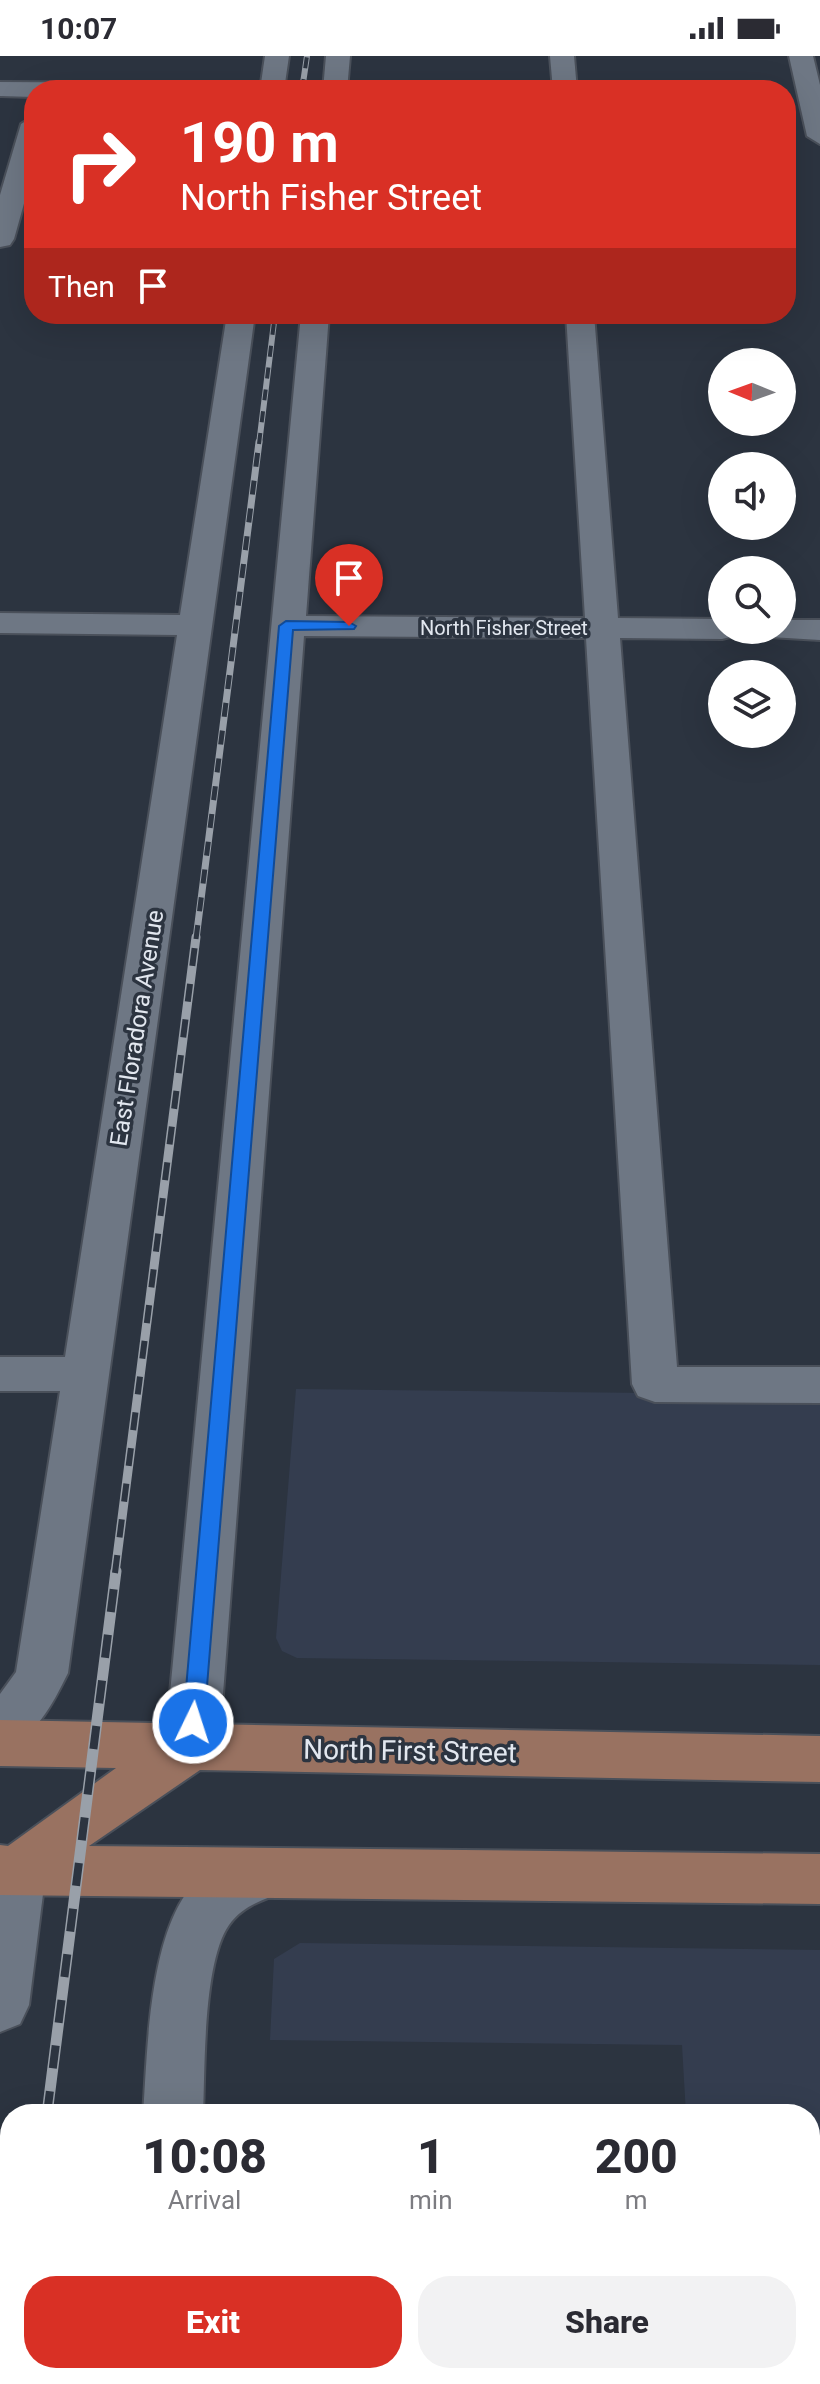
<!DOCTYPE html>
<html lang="en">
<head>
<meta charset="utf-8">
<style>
	:root { --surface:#fff; --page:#f2f2f3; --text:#2b2b33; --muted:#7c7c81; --accent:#d93025 }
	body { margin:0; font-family:Roboto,sans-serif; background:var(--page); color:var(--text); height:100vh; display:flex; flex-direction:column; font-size:30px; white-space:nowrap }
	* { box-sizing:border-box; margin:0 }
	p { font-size:26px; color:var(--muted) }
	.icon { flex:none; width:44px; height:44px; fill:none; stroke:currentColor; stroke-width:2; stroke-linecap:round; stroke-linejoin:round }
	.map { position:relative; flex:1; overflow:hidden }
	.side { position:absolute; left:0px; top:2048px; width:820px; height:280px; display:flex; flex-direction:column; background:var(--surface); border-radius:32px 32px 0 0; box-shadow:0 8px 32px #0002 }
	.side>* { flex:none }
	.hud { position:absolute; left:24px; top:24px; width:772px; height:244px; border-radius:32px; box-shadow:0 8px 32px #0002; background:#d93025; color:#fff; overflow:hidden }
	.needle { width:52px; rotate:271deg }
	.fabs { position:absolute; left:708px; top:292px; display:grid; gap:16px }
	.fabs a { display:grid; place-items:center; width:88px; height:88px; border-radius:50%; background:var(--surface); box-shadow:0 8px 32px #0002; font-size:40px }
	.pin { position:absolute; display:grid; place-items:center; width:68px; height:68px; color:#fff; margin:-82px -34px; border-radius:50% 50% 50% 0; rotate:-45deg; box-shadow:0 0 8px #0007 }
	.pin .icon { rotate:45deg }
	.me { position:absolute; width:88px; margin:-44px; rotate:4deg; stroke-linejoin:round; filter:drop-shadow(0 0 6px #0008) }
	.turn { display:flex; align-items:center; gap:28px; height:168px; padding:0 24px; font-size:36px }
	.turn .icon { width:104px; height:104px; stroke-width:2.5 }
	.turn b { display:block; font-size:56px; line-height:68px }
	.then { display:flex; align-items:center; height:76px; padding:0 24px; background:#0003; gap:16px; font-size:30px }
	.eta { display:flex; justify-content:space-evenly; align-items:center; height:136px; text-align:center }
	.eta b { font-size:48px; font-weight:800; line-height:56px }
	.cta { display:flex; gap:16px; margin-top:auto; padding:16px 24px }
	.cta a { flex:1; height:92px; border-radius:32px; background:var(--accent); color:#fff; font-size:32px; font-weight:800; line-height:92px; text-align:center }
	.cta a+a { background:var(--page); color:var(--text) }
	.status { display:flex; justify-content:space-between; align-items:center; height:56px; padding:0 40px; background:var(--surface); direction:ltr }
	.status svg { height:22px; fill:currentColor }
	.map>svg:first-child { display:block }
	.built { fill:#343d4f }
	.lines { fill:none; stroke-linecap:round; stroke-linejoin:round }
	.minor-casing { stroke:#4a505a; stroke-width:4 }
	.major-casing { stroke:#4a505a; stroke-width:4 }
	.minor { fill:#6e7784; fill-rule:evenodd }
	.major { fill:#997261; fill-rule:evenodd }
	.rail-far3-casing { stroke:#99a0a9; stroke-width:6 }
	.rail-far2-casing { stroke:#99a0a9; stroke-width:7 }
	.rail-far1-casing { stroke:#99a0a9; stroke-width:9 }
	.rail-casing { stroke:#99a0a9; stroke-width:11 }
	.rail-far3 { stroke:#2c3440; stroke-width:4; stroke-dasharray:11; stroke-linecap:butt }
	.rail-far2 { stroke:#2c3440; stroke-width:5; stroke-dasharray:14; stroke-linecap:butt }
	.rail-far1 { stroke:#2c3440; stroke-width:6; stroke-dasharray:18; stroke-linecap:butt }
	.rail { stroke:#2c3440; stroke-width:8; stroke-dasharray:23; stroke-linecap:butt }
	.route { fill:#1a73e8; stroke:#114b97; stroke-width:2 }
	.labels { text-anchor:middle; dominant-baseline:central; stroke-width:7; stroke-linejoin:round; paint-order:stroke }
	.far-street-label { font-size:20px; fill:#e2e7ef; stroke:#2c3440 }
	.street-label { font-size:24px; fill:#e2e7ef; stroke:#2c3440 }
	.near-street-label { font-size:28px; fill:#e2e7ef; stroke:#2c3440 }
</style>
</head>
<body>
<div class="status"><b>10:07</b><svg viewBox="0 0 49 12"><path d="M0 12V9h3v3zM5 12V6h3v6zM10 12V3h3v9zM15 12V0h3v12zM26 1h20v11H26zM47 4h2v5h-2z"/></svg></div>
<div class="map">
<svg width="820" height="2328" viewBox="0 0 820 2328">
	<rect width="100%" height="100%" fill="#2c3440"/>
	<g class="built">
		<polygon points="296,1333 820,1339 820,1609 297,1602 282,1595 276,1582"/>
		<polygon points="300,1887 820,1894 820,2328 702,2328 701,2318 810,2318 810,2058 686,2058 682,1989 270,1984 274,1903"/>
	</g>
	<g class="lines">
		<defs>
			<g id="minor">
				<polygon points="265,0 289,0 284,34 260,34"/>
				<polygon points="326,0 350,0 347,34 323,34"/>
				<polygon points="550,0 574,0 577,34 553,34"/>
				<polygon points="789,0 813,0 820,29 820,88 807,80"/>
				<polygon points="0,26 153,27 165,34 34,34 34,41 0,40"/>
				<polygon points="34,60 34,112 14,183 10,189 0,191 0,139 21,68"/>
				<path d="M227,258H255L68,1617C51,1651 37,1680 0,1693V1638L16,1616L60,1335H0V1301H65L177,579L0,577V557L180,559Z"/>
				<polygon points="301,258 329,258 306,560 585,562 566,258 594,258 618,562 722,563 722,574 738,574 734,580 722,583 620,582 677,1311 820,1311 820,1347 655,1346 638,1340 632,1328 586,582 304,580 219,1690 211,1706 192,1713 173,1706 165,1690"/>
				<polygon points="782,564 820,564 820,584 770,581 765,574 782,574"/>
				<polygon points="18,1789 38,1797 46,1814 29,1949 20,1968 0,1976 0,1796"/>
				<path d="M267,1793L287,1801L295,1818L287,1835C265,1843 243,1849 229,1869C203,1906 205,2012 203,2058H143C148,1994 148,1853 209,1815C226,1805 248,1800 267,1793Z"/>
				<polygon points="119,2318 183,2318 182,2328 118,2328"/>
			</g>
			<polygon id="major" points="0,1664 820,1680 820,1726 200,1714 89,1790 820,1798 820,1848 0,1839 0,1789 8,1790 116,1712 0,1710"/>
		</defs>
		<use href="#minor" class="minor-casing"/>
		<use href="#major" class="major-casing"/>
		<use href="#minor" class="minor"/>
		<use href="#major" class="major"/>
		<defs>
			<g id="rail-far3">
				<polyline points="302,34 307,0"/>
				<polyline points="259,388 275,258"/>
			</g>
			<polyline id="rail-far2" points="196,883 259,386"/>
			<polyline id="rail-far1" points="115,1517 196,881"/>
			<g id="rail">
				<polyline points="47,2058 116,1515"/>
				<polyline points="14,2328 16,2318"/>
			</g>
		</defs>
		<use href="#rail-far3" class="rail-far3-casing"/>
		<use href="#rail-far2" class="rail-far2-casing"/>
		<use href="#rail-far1" class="rail-far1-casing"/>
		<use href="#rail" class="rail-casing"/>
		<use href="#rail-far3" class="rail-far3"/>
		<use href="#rail-far2" class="rail-far2"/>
		<use href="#rail-far1" class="rail-far1"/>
		<use href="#rail" class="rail"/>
	</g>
	<polygon class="route" points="349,566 356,570 354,573 293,574 204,1667 201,1674 186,1674 183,1667 279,570 286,565"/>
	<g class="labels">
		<g class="far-street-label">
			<text x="504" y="572">North Fisher Street</text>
		</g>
		<g class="street-label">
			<text transform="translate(137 972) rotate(-81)">East Floradora Avenue</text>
		</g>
		<g class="near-street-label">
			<text transform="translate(410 1695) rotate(1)">North First Street</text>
		</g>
	</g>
</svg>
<div class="fabs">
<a><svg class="needle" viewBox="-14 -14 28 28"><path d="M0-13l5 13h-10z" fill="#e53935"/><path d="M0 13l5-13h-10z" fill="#7c7c81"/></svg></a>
<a><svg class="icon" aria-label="sound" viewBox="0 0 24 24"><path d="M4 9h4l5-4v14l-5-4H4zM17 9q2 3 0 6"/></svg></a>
<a><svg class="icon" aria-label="search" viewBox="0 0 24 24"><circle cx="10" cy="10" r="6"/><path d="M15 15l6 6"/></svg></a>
<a><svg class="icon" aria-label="layers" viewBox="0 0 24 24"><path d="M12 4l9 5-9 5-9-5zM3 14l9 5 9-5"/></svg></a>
</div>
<div class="pin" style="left:349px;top:570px;background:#d93025"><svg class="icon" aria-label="arrive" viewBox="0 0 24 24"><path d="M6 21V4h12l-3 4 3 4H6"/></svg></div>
<svg class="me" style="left:193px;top:1667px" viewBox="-20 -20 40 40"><circle r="17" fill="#1a73e8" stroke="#fff" stroke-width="3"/><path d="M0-11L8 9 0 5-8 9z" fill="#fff"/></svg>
<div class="hud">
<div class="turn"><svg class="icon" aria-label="right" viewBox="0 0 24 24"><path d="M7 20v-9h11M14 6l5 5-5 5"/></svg><div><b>190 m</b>North Fisher Street</div></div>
<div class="then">Then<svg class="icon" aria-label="arrive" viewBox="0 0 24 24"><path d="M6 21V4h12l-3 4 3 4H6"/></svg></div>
</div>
<section class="side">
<div class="eta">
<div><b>10:08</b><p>Arrival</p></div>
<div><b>1</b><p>min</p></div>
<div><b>200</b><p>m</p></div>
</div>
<div class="cta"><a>Exit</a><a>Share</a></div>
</section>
</div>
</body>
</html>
